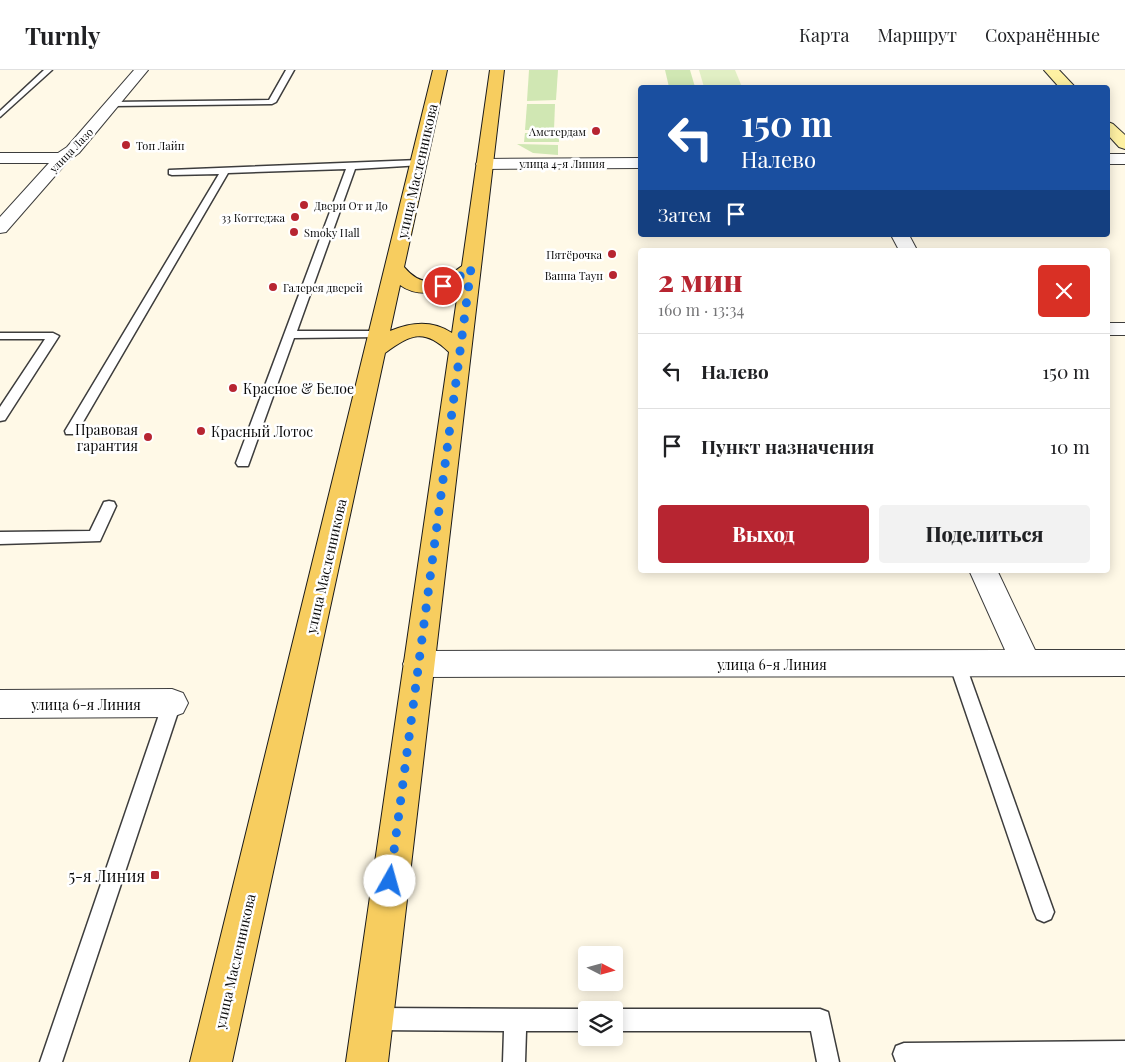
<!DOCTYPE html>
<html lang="ru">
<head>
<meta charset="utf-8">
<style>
	:root { --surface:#fff; --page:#f2f2f2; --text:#202124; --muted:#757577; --line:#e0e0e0; --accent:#b72531 }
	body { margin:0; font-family:"Playfair Display",serif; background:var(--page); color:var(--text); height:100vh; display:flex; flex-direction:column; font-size:19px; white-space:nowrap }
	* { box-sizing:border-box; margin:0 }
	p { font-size:16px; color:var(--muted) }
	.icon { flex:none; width:28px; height:28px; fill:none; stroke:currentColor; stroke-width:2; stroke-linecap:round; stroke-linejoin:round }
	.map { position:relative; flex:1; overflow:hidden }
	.side { position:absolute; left:638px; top:178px; width:472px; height:325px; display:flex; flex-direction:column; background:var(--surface); border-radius:5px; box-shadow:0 2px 12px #0003 }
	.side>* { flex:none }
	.guide { position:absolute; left:638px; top:15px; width:472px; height:152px; border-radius:5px; box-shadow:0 2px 12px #0003; background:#1a4fa0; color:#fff; overflow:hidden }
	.needle { width:32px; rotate:96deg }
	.buttons { position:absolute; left:578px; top:876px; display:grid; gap:10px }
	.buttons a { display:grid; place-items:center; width:45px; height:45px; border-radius:5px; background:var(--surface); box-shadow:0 2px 12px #0003; font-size:25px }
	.pin { position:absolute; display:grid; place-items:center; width:42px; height:42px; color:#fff; margin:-21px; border:2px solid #fff; border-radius:50%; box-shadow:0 1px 5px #0007 }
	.me { position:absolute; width:55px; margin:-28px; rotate:7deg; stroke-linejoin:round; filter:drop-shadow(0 0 4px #0008) }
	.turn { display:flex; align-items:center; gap:18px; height:105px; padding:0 20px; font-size:22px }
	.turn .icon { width:65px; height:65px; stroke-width:2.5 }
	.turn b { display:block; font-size:35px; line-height:42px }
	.then { display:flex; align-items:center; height:48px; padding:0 20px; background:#0003; gap:10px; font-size:19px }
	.round { display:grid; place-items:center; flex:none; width:52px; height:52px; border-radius:5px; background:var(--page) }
	.overview { display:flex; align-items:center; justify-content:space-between; height:85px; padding:0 20px }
	h1 { font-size:30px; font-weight:800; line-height:38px; color:var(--accent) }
	.action { display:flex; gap:10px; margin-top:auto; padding:10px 20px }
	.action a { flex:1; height:58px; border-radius:5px; background:var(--accent); color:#fff; font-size:20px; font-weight:800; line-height:58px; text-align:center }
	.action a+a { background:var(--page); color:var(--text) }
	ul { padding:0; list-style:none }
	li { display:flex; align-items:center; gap:15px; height:75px; padding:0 20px; border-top:1px solid var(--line) }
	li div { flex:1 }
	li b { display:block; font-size:19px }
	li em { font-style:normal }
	header { display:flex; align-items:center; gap:30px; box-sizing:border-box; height:70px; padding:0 25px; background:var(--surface); border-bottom:1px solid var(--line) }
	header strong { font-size:24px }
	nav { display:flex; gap:28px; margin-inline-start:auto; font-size:18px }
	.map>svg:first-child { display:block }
	.green { fill:#d0e7b3 }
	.pitch { fill:#e1efc4 }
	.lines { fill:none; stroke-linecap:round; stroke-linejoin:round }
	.service-casing { stroke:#3d3d3d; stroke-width:3 }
	.minor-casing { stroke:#3d3d3d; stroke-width:2 }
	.secondary-casing { stroke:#2c2c2c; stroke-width:2 }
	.primary-casing { stroke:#1b1b1b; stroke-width:2 }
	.service { fill:#fff; fill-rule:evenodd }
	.minor { fill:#fff; fill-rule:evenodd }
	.secondary { fill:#fef1a3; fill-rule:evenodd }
	.primary { fill:#f7cd5f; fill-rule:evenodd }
	.route { stroke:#1a73e8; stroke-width:9; stroke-dasharray:0 16.2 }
	.poi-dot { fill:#b72531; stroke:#fff; stroke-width:2 }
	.labels { text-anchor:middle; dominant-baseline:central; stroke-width:5; stroke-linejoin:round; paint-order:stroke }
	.far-poi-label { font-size:11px; fill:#0a0a0a; stroke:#fff; text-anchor:end }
	.far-street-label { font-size:11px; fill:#0a0a0a; stroke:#fff }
	.street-label { font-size:14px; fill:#0a0a0a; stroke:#fff }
	.poi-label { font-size:14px; fill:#0a0a0a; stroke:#fff; text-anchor:start }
	.near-poi-label { font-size:16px; fill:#0a0a0a; stroke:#fff; text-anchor:end }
</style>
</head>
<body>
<header>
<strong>Turnly</strong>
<nav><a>Карта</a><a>Маршрут</a><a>Сохранённые</a></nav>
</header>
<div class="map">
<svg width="1125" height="992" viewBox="0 0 1125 992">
	<rect width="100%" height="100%" fill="#fff9e7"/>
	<g class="green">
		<polygon points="529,0 558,0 556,30 527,31"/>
		<polygon points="665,0 690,0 695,17 669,17"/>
		<polygon points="527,34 555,34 554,60 525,60"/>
		<polygon points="525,63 559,63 559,72 524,72"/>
		<polygon points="517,74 558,75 558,85 533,83"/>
	</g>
	<polygon class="pitch" points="699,0 735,0 742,17 704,17"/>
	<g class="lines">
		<defs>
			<g id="service">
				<polygon points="44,0 52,0 0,47 0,41"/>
				<polygon points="286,0 294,0 276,32 272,34 113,36 109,34 113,32 269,30"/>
				<polygon points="419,90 423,93 422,95 355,99 297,261 380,261 386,264 380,267 294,268 248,396 238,396 236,393 346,99 228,103 76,364 66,364 65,361 219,104 172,105 169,104 169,100"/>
				<polygon points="0,263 53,263 59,266 5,350 0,351 0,337 45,269 0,269"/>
				<polygon points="109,431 114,432 116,436 100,471 0,474 0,462 90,461 104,432"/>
				<polygon points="957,586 963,588 965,593 1054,842 1051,849 1044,852 1037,849 1034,842 949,593 951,588"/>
				<polygon points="172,625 178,628 181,633 62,992 40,992 163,633 166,628"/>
				<polygon points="374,938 586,939 588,940 586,940 586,961 526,961 525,992 503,992 504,961 374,960 366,957 363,949 366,941"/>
				<polygon points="614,939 820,939 828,942 839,992 817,992 811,961 614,961 614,940 612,940"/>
				<polygon points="1125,971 1125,992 896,992 893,984 896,976 904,973"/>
			</g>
			<g id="minor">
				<polygon points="134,0 148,0 79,83 68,91 6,162 0,163 0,147 49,93 0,93 0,83 58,83 67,77"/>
				<rect x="1108" y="84" width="17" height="10"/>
				<polygon points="640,88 640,98 484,99 478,97 476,94 478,91 484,89"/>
				<polygon points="891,165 909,165 917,180 899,180"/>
				<rect x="1108" y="253" width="17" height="12"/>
				<polygon points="969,500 997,500 1035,580 1125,580 1125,606 418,607 407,603 403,594 407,585 418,581 1005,580"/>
				<polygon points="172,619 183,623 188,633 183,643 172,647 0,648 0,620"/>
			</g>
			<g id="secondary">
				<polygon points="1044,0 1059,0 1076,18 1060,18"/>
				<polygon points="1108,52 1113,54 1125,65 1125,79 1119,77 1108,65"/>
			</g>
			<path id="primary" d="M433,0H447L404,197C423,220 441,212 462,196L490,0H504L388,992H346L449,282C424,258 411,264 385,283L232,992H190ZM400,215C418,228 440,223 459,215L452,263C432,250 412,252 390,261Z"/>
		</defs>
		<use href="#service" class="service-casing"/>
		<use href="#minor" class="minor-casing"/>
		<use href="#secondary" class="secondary-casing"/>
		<use href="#primary" class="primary-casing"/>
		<use href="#service" class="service"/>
		<use href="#minor" class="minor"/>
		<use href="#secondary" class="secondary"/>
		<use href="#primary" class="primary"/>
	</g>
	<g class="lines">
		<polyline class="route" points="390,811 471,198 452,212 443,216"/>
	</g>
	<g class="poi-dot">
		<circle cx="596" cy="61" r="5"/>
		<circle cx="126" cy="75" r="5"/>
		<circle cx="304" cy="135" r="5"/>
		<circle cx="295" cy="147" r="5"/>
		<circle cx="294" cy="162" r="5"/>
		<circle cx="612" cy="184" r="5"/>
		<circle cx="613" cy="205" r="5"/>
		<circle cx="273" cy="217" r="5"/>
		<circle cx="233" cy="318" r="5"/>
		<circle cx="201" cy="361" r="5"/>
		<circle cx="148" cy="367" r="5"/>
		<rect x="150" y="800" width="10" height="10" rx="2.5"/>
	</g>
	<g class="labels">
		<g class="far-poi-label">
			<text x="586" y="61">Амстердам</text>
			<text x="136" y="75" text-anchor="start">Топ Лайн</text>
			<text x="314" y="135" text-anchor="start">Двери От и До</text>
			<text x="285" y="147">33 Коттеджа</text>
			<text x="304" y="162" text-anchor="start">Smoky Hall</text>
			<text x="602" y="184">Пятёрочка</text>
			<text x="603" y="205">Ванна Таун</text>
			<text x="283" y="217" text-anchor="start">Галерея дверей</text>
		</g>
		<g class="far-street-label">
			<text transform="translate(71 80) rotate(-46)">улица Лазо</text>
			<text x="562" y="93">улица 4-я Линия</text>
		</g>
		<g class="street-label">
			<text transform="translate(417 101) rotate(-77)">улица Масленникова</text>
			<text transform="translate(326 496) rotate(-77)">улица Масленникова</text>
			<text x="772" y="594">улица 6-я Линия</text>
			<text x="86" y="634">улица 6-я Линия</text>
			<text transform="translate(235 891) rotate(-77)">улица Масленникова</text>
		</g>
		<g class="poi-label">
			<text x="243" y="318">Красное &amp; Белое</text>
			<text x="138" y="359" text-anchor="end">Правовая<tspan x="138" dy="16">гарантия</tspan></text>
			<text x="211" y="361">Красный Лотос</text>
		</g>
		<g class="near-poi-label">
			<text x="145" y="805">5-я Линия</text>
		</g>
	</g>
</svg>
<div class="buttons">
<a><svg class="needle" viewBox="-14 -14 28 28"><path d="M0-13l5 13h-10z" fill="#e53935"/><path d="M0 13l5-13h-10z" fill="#757577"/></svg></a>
<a><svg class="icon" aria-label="layers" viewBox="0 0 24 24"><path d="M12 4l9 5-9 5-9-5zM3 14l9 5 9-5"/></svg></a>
</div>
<div class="pin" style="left:443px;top:216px;background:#d93025"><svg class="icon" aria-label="arrive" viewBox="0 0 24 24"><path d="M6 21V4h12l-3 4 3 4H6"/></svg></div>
<svg class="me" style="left:390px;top:811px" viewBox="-20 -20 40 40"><circle r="19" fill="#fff"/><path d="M0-13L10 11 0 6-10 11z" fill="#1a73e8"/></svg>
<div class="guide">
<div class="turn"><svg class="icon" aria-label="left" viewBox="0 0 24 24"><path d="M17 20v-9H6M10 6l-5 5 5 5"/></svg><div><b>150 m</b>Налево</div></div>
<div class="then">Затем<svg class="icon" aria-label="arrive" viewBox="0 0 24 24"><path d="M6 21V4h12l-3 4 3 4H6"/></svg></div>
</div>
<section class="side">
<div class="overview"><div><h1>2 мин</h1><p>160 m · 13:34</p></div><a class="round" style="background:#d93025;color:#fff"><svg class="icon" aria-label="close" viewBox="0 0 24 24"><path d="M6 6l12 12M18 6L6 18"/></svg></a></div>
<ul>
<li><svg class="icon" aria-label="left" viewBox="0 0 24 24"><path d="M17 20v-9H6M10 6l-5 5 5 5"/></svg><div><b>Налево</b></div><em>150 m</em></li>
<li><svg class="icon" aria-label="arrive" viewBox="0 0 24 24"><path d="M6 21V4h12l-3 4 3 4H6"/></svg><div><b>Пункт назначения</b></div><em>10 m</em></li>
</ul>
<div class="action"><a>Выход</a><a>Поделиться</a></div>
</section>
</div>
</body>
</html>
